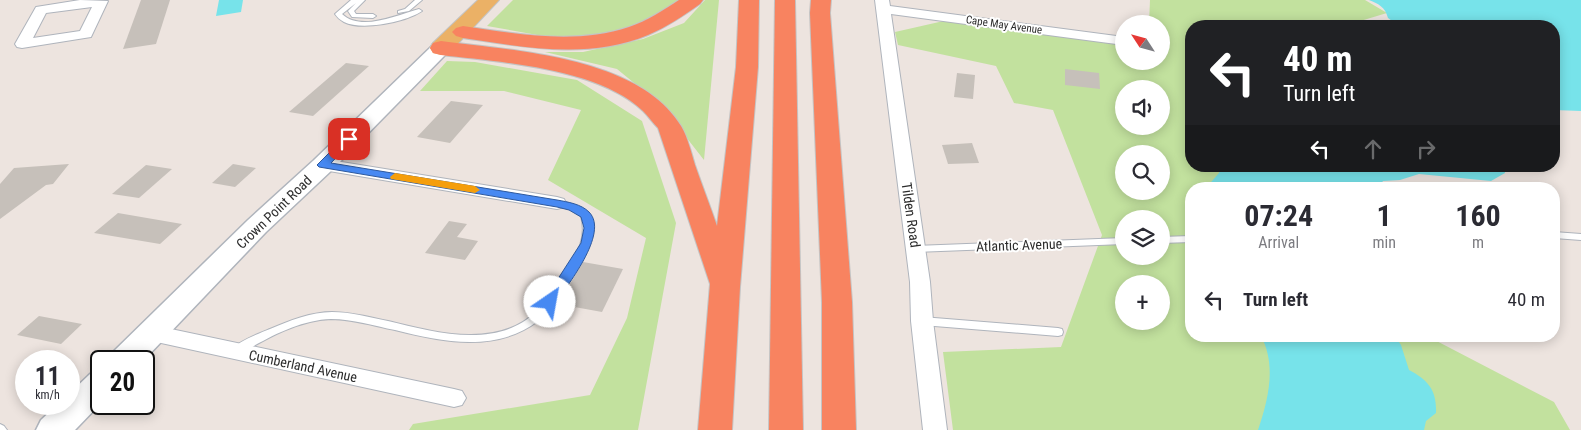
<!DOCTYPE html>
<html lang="en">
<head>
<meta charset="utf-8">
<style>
	:root { --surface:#fff; --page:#f2f2f3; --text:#2b2b33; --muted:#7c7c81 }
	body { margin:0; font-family:"Roboto Condensed",sans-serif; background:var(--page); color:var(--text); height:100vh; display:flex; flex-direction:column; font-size:19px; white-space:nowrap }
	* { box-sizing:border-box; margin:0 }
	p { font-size:16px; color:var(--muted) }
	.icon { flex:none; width:28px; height:28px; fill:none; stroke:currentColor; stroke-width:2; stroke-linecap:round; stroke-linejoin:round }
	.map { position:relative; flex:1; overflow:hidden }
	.details { position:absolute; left:1185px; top:182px; width:375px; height:160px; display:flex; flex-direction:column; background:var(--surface); border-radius:20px; box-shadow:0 2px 12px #0003 }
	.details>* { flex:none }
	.banner { position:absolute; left:1185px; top:20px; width:375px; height:152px; border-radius:20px; box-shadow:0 2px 12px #0003; background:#202124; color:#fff; overflow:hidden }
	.needle { width:32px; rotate:306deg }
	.tools { position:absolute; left:1115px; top:15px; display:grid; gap:10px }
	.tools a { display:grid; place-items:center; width:55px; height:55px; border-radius:50%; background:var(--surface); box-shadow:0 2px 12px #0003; font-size:25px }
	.speed { position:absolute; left:15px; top:350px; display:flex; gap:10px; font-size:25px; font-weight:700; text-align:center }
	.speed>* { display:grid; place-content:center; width:65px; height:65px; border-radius:50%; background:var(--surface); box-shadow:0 2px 12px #0003; line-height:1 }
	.speed small { font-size:12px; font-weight:400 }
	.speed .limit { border:2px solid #111; border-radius:8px; background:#fff; color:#111 }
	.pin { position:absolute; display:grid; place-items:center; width:42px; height:42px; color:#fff; margin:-21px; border-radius:10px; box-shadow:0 2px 8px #0006 }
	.me { position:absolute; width:55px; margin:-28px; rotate:33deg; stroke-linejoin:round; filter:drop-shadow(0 0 4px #0008) }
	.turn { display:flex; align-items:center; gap:18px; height:105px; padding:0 15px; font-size:22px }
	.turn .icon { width:65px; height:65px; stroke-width:2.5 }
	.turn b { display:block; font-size:35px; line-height:42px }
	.lanes { display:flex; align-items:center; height:48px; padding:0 15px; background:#0003; justify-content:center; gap:25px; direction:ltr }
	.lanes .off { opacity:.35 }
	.eta { display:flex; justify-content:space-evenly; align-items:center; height:85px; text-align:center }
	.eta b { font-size:30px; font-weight:700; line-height:35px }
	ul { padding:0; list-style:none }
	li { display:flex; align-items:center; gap:15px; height:65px; padding:0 15px }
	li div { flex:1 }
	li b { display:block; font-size:19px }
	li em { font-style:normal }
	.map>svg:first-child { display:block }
	.green { fill:#c2e19e; fill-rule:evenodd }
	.water { fill:#77e3ea }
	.building { fill:#c6c0ba }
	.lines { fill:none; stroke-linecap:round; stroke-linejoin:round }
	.lane-casing { stroke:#afb4bc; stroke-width:2 }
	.street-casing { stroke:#afb4bc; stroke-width:2 }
	.secondary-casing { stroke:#afb4bc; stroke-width:3 }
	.primary-casing { stroke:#c4c4c4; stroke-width:2 }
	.highway-casing { stroke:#c4c4c4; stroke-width:2 }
	.lane { fill:#fff; fill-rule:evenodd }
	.street { fill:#fff; fill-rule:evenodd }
	.secondary { fill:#fff; fill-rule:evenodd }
	.primary { fill:#ebb166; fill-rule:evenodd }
	.highway { fill:#f88360; fill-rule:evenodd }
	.route { fill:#4789f2; stroke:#2e599d }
	.slow { fill:#f59e0b }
	.labels { text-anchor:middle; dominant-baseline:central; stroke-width:4; stroke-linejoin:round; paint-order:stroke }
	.far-street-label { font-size:11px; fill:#2c2c2c; stroke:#fff }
	.street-label { font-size:14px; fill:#2c2c2c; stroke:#fff }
</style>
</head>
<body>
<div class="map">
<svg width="1581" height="430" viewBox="0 0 1581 430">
	<rect width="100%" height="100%" fill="#ede4df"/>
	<g class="green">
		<polygon points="513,0 680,0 676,4 636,25 593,36 543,36 487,26"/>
		<polygon points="705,0 719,0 704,160 661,105 617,69 545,52 583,52 643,39 684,23"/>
		<path d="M1150,0H1365L1387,13L1357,22L1358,26H1191V166H1231L1217,189H1191V336H1427L1554,402L1570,430H953L943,352L1061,347L1102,235L1053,110L1014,103L996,66L898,45L895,32L948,20L1124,45V61H1161V24H1149ZM1124,89H1161V126H1124ZM1124,154H1161V191H1124ZM1124,219H1161V256H1124ZM1124,284H1161V321H1124Z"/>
		<polygon points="447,61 475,62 577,80 642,121 676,223 638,430 409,430 413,424 590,395 627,318 646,238 548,180 581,110 504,91 420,91"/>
	</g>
	<g class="water">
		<polygon points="219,0 243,0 241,12 216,16"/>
		<path d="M1369,0H1581V111L1554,110V26H1399L1388,18C1385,7 1379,4 1369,0Z"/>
		<polygon points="1221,166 1504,166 1505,173 1491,181 1419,174 1400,180 1383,181 1377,189 1205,189 1219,173"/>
		<path d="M1261,336H1395L1401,345L1409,370C1428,380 1437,390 1436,413L1426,421L1424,430H1258C1268,400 1277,366 1261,336Z"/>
	</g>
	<g class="building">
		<polygon points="141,0 170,0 156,44 123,49"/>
		<polygon points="346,63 369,66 313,116 289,112"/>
		<polygon points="1065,69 1099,73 1100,89 1065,85"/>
		<polygon points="957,73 975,75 973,99 954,97"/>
		<polygon points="451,101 483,105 450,143 417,137"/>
		<polygon points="972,143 979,163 948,164 942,145"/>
		<polygon points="69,164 53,184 46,185 0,219 0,184 14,168"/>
		<polygon points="233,164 256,168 235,187 212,183"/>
		<polygon points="146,165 172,169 139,198 112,194"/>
		<polygon points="118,213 182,224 160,244 94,233"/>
		<polygon points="449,221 467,224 457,237 478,241 465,260 425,253"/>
		<polygon points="583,262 623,269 602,312 558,304"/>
		<polygon points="39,316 82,324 61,344 17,335"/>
	</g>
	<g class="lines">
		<defs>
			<g id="lane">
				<path d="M351,0H365L354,11L356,14H373L376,16L373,18L352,17L348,11L356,3L342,14C361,32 397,15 419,9L422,11C406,22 362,31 344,22C340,20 337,17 335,14Z"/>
				<polygon points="415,0 422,0 409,11 398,13 398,11 405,9"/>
				<path d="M557,200C581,206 599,212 590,243C585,259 573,274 564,289C556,300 549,313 538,321C496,353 442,342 395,330C374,326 353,319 331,319C299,320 267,338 240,354L236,355L232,354L231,351C236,342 260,333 270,329C289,321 311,312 332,312C350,312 369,317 388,321C434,332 496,350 536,312C546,302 553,290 560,278C574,257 588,243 581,216L570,209L554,205L553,203Z"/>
				<polygon points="1554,232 1581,234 1581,240 1554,238"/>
				<polygon points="1191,236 1191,242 1161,243 1161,237"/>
				<polygon points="1124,238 1124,244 915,252 910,249 915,246"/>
				<polygon points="922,317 1058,328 1062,329 1063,332 1062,335 1058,336 922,325 918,324 917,321 918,318"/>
				<polygon points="0,424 4,426 7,430 0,430"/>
			</g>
			<g id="street">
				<path d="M80,0L108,1L91,37L22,48L17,47L15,44L36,7ZM92,7L80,31L33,38L46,13Z"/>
				<polygon points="875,0 889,0 890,6 1124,37 1124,45 891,14 930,282 933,321 947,430 923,430 911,321 910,282"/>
				<polygon points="323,159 557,197 564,199 566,203 564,207 557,209 317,169 314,165 317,161"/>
				<polygon points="152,325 454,389 462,391 466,398 462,405 454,407 152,341 144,339 141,333 144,327"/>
			</g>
			<g id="secondary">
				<polygon points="441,42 448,44 451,48 448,52 332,170 266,232 143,361 109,361 113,352 248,220 314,160 434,44"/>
				<polygon points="101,370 101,403 75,430 36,430 41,420 58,404 69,404 69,394 90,374"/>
			</g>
			<polygon id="primary" points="478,0 499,0 449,53 441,55 433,53 430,48 433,43"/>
			<g id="highway">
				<path d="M679,0H703L700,4C683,16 667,27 648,35C589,60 523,47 463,38L456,36L452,32L456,28L463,26C517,34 576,45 629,27C647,21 664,10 679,0Z"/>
				<path d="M739,0H759L758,67L740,287L732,430H698L710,284L658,128C653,123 648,116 643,111C598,68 500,62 441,55L433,53L430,48L433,43L441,41C514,51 638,56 681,126C688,138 691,152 695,165C702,185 710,206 717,226L736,67Z"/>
				<polygon points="775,0 795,0 803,430 769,430"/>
				<polygon points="811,0 831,0 830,13 852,302 856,430 822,430 822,302 810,13"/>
			</g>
		</defs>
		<use href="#lane" class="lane-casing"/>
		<use href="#street" class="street-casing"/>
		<use href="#secondary" class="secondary-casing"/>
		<use href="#primary" class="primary-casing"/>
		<use href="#highway" class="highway-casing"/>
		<use href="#lane" class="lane"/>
		<use href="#street" class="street"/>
		<use href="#secondary" class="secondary"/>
		<use href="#primary" class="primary"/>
		<use href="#highway" class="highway"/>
	</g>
	<path class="route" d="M349,136L354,139L331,163L557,200C568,202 581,204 589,212C610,233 566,287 554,305H545L544,302L545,299L581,243L584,228L581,217L569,210L557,207L319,167L317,165L345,137Z"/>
	<polygon class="slow" points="395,173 475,186 480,190 475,193 391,179 390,177"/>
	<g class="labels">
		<g class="far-street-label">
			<text transform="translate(1004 25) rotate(8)">Cape May Avenue</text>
		</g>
		<g class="street-label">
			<text transform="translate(274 212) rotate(-44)">Crown Point Road</text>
			<text transform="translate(911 215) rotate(82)">Tilden Road</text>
			<text transform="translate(1019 245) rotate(-2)">Atlantic Avenue</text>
			<text transform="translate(303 366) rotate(12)">Cumberland Avenue</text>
		</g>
	</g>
</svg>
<div class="tools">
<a><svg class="needle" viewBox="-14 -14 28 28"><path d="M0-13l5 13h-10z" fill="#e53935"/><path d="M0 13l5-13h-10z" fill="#7c7c81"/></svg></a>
<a><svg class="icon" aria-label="sound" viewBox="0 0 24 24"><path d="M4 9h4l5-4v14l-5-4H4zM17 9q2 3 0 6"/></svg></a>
<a><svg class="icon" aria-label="search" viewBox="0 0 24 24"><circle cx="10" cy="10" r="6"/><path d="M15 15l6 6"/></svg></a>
<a><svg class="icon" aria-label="layers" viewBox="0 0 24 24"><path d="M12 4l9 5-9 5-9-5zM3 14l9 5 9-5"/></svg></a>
<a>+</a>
</div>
<div class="speed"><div>11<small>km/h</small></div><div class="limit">20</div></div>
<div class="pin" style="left:349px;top:139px;background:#d93025"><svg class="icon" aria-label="arrive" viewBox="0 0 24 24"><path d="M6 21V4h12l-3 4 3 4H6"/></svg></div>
<svg class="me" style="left:550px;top:302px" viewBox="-20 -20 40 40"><circle r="19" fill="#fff"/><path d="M0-13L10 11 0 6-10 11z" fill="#4789f2"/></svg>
<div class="banner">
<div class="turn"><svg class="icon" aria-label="left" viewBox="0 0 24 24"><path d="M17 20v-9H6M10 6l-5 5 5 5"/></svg><div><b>40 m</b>Turn left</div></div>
<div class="lanes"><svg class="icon" aria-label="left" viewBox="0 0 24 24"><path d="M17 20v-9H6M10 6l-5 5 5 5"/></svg><svg class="icon off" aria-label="ahead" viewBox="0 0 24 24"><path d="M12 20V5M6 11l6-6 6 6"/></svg><svg class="icon off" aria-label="right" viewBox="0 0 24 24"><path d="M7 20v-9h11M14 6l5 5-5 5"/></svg></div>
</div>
<section class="details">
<div class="eta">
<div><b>07:24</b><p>Arrival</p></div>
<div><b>1</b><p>min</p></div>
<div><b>160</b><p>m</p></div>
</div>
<ul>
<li><svg class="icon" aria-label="left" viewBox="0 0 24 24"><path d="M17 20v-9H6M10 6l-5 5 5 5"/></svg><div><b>Turn left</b></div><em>40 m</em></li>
</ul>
</section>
</div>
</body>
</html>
